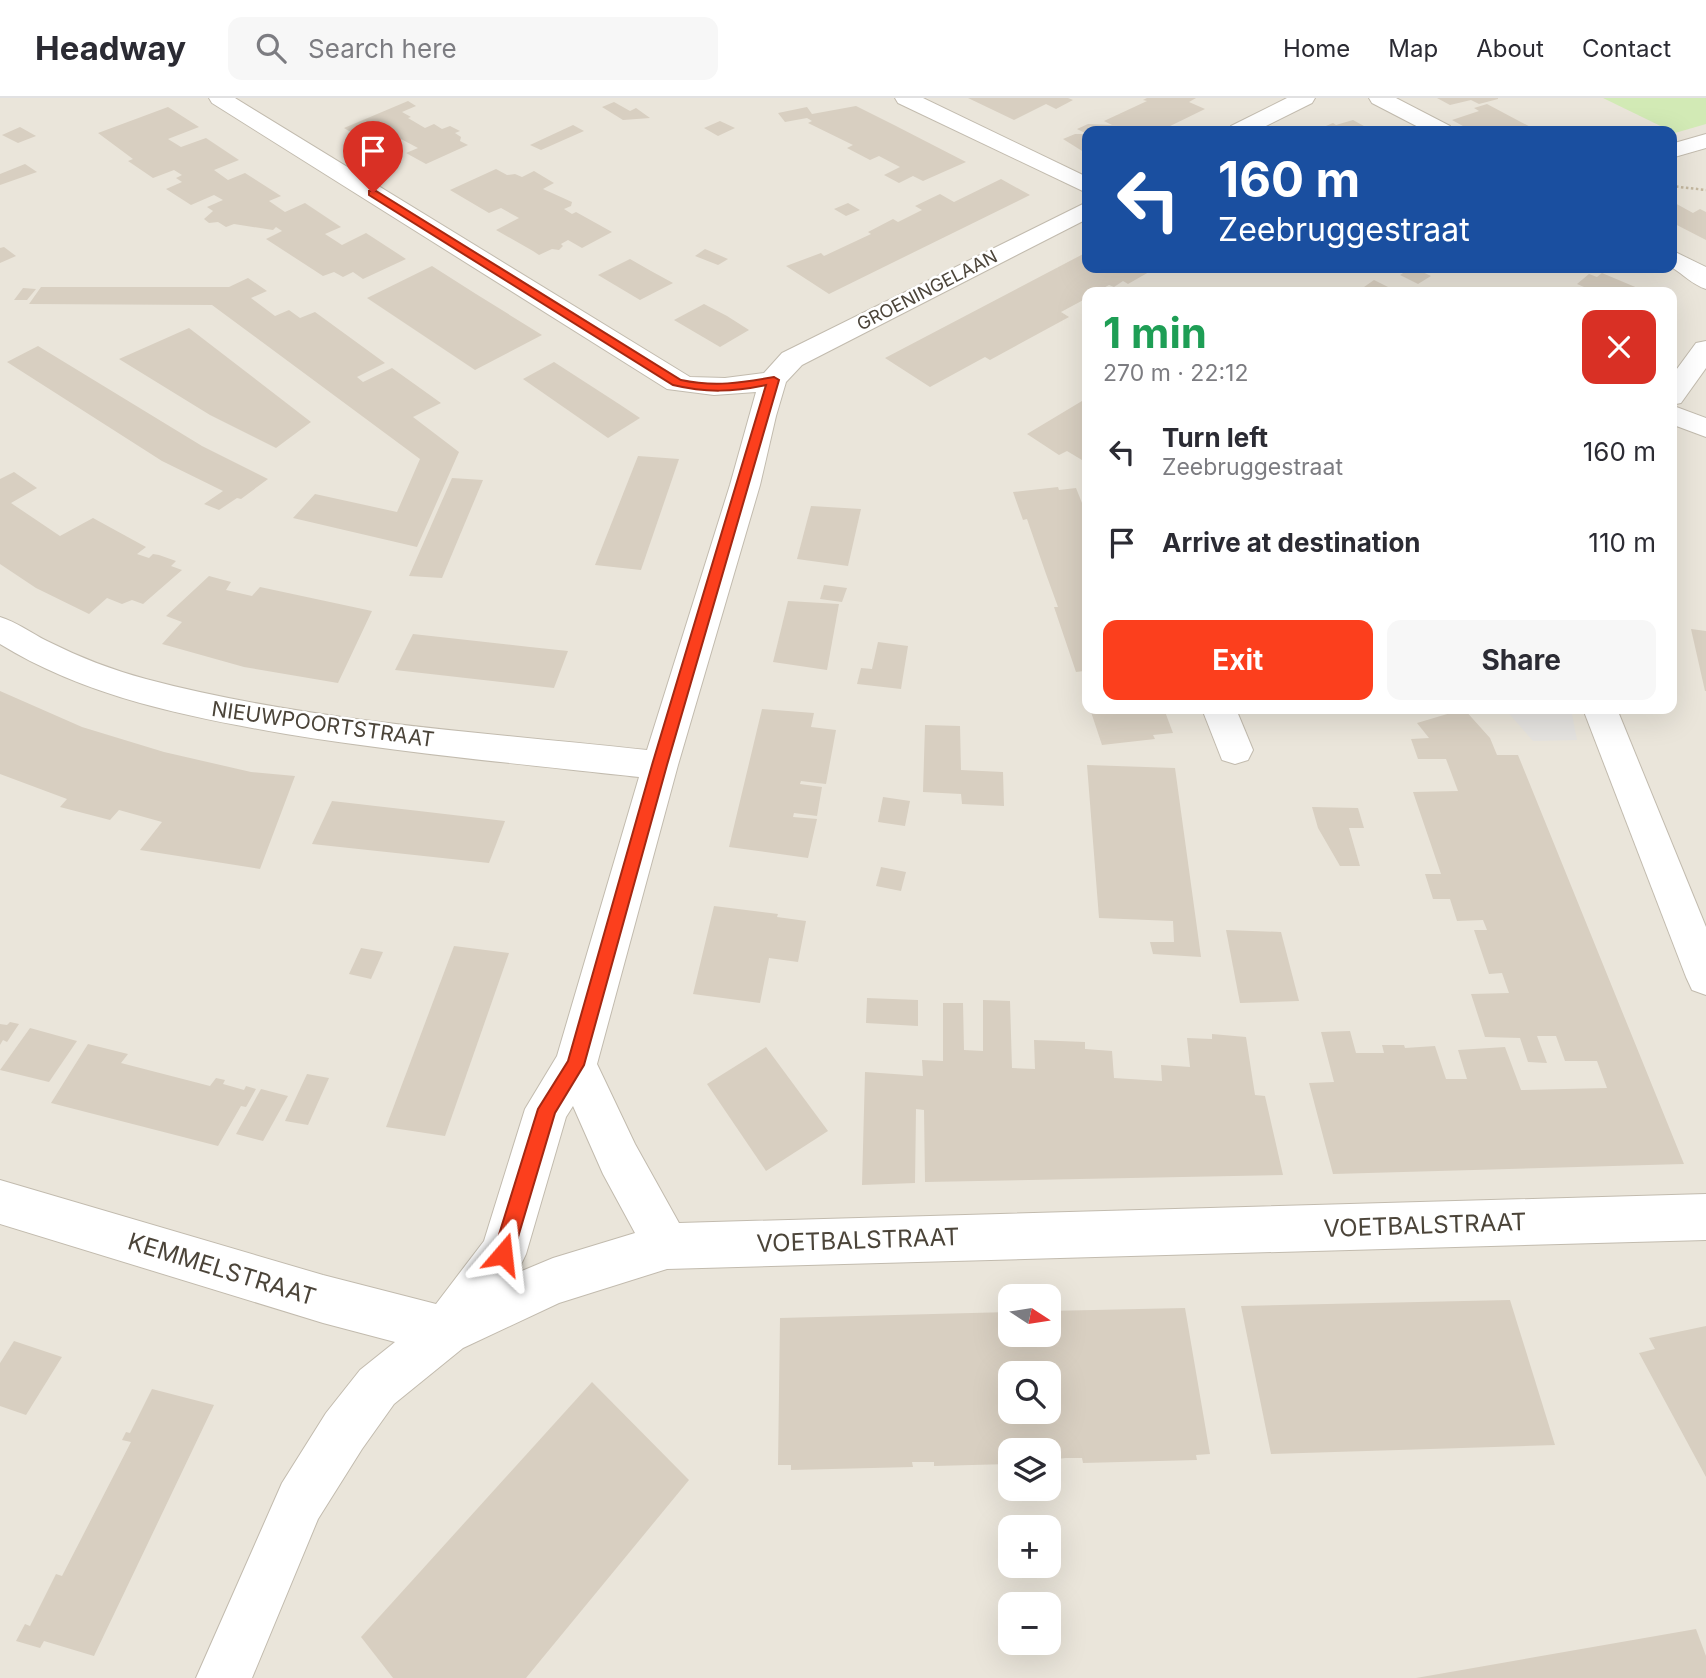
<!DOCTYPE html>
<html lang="en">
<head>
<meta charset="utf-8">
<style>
	:root { --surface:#fff; --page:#f7f7f7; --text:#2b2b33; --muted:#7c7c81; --line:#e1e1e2; --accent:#fc3f1d }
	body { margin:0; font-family:Inter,sans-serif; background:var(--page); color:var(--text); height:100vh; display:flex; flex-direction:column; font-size:26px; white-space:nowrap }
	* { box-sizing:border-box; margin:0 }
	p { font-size:23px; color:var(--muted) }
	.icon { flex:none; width:38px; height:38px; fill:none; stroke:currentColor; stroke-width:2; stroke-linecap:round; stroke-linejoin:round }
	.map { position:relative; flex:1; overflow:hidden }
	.side { position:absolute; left:1082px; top:189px; width:595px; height:427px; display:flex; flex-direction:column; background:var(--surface); border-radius:14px; box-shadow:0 7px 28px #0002 }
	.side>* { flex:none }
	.banner { position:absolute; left:1082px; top:28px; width:595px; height:147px; border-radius:14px; box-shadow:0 7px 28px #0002; background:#1a4fa0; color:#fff; overflow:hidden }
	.needle { width:46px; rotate:102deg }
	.fabs { position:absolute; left:998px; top:1186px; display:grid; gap:14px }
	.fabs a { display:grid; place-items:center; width:63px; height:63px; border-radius:14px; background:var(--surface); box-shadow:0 7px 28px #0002; font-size:35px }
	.pin { position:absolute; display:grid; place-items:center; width:60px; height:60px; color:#fff; margin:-72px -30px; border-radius:50% 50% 50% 0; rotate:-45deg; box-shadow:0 0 7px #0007 }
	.pin .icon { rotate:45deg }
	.me { position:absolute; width:77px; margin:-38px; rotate:17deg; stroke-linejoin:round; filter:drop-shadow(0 0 5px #0008) }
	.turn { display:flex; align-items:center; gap:24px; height:147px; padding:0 21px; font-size:32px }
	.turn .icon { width:91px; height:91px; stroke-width:2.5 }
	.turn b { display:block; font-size:49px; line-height:60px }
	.round { display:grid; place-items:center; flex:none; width:74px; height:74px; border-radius:14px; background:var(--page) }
	.headline { display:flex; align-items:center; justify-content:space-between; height:119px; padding:0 21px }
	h1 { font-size:42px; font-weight:700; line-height:52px; color:#1e9e55 }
	.button { display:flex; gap:14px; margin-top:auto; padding:14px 21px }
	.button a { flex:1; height:80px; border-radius:14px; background:var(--accent); color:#fff; font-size:28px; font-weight:700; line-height:80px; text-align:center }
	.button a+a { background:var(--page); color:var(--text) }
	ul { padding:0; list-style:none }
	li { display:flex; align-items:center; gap:21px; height:91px; padding:0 21px }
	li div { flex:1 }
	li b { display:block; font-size:26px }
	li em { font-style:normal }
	header { display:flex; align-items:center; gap:42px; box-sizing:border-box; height:98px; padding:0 35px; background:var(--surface); border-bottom:2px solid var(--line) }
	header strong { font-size:33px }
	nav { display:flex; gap:38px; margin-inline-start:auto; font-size:24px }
	.search { width:490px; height:63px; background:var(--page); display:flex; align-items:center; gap:18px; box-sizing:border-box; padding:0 24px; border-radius:14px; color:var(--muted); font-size:26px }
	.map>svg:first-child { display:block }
	.residential { fill:#eae5da; fill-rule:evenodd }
	.green { fill:#d2eab5 }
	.parking { fill:#e5e3e0 }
	.building { fill:#d8cfc1; fill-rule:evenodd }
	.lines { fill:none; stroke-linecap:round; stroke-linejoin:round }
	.minor-casing { stroke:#c2bbae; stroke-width:2 }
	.path { stroke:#c4b79f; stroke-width:2.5; stroke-dasharray:2.5 2.5; stroke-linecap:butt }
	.minor { fill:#fff; fill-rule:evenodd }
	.route { fill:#fc3f1d; stroke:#a42913; stroke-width:2 }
	.labels { text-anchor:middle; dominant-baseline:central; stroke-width:5; stroke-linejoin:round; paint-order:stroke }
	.far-street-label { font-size:18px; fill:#4b4439; stroke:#fff }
	.street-label { font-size:21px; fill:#4b4439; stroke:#fff }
	.near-street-label { font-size:24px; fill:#4b4439; stroke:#fff }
</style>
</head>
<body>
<header>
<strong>Headway</strong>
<div class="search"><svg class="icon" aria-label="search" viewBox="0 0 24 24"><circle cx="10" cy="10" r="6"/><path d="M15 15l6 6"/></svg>Search here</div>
<nav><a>Home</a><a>Map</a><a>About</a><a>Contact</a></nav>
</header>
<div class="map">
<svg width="1706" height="1580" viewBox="0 0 1706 1580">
	<rect width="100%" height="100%" fill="#f6f3ec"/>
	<path class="residential" d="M0,0H1706V1580H0ZM1087,33H1671V170H1087ZM1087,194H1671V611H1087ZM1010,1199H1048V1237H1010ZM1010,1276H1048V1314H1010ZM1010,1353H1048V1391H1010ZM1010,1430H1048V1468H1010ZM1010,1507H1048V1545H1010Z"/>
	<polygon class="green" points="1603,0 1706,0 1706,26 1675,35"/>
	<polygon class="parking" points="1505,611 1571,611 1577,642 1533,643"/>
	<g class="building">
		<polygon points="968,0 1068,0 1073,2 1056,11 1046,6 1014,22"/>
		<polygon points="1147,0 1196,0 1189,4 1205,11 1160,33 1087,33 1087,36 1077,31 1088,26 1112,27 1104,23 1147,3 1143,2"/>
		<polygon points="1437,0 1498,0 1498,1 1479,6 1471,2 1450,7"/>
		<polygon points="408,3 416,8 402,14 411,19 408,20 425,30 434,26 442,31 450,28 460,33 455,35 461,39 460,43 468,47 426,66 406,55 418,50 401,41 379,51 344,30"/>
		<polygon points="614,4 630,13 636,10 650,20 623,22 602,9"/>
		<polygon points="1487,6 1538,33 1472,33 1452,22 1479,13 1474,10"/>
		<polygon points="856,8 896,28 966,64 923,83 913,78 899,85 884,77 900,69 879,58 870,62 847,50 853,47 808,25 812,23 807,20 785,24 778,15 807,9 812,16"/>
		<polygon points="168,9 199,29 168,41 181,49 206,40 239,62 214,72 228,82 245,75 281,98 269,103 285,114 305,105 341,129 325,136 342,147 366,135 406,161 363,181 353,174 343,179 334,174 323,178 266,141 282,133 276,129 273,132 234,126 226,129 218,124 209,125 204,121 213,113 207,109 223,102 214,97 191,107 166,91 182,84 176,80 182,77 174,72 153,80 128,63 133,61 98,35"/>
		<polygon points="1353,22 1373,33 1314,33 1333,25 1336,27"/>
		<polygon points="720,23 735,30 718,38 704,30"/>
		<polygon points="573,27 584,33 541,52 530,47"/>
		<polygon points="20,29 36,38 18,45 2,37"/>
		<polygon points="1075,36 1087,36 1087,56 1063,41"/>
		<polygon points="25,66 37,74 0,87 0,76"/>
		<polygon points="496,71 507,77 515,76 522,79 534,73 554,85 543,91 572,104 571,108 564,111 572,116 576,114 612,134 582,150 568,142 561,146 563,148 559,152 552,151 539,157 533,153 496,132 519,120 501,110 489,115 450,92"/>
		<polygon points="1001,81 1030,97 829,196 786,168 821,155 824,158 871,136 868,134 893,121 898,124 922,112 915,108 940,96 954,104"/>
		<polygon points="1673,104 1693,115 1700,111 1706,114 1706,142 1671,124"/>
		<polygon points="848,105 860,112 846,118 834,111"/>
		<polygon points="4,149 16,158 0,165 0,150"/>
		<polygon points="705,151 728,161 718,167 695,158"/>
		<polygon points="1087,154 1087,170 1156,170 1128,186 1123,183 1114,189 1109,187 1096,194 1087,194 1087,200 1061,214 1069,219 990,262 985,259 930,289 885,260"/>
		<polygon points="630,161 651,173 673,185 640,202 598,177"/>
		<polygon points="432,168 476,196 542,237 475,272 367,200"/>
		<polygon points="1411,170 1414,170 1431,178 1418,186 1400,177"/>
		<polygon points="1602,175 1640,191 1637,194 1577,194 1584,189 1577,186 1589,176 1597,179"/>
		<polygon points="248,180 267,193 251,200 275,218 289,212 300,220 315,214 385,265 357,279 363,284 392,270 441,305 413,319 459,354 417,449 293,420 315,396 397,414 420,361 212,207 29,206 41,189 229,189"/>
		<polygon points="1374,182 1394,192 1391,194 1357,194"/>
		<polygon points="23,190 36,191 27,202 14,202"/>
		<polygon points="704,206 727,218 749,232 720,249 674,222"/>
		<polygon points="189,230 311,324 276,350 210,317 119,261"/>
		<polygon points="38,248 202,348 268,381 241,401 237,400 219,412 204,406 223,393 162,363 7,264"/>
		<polygon points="554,264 619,306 640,320 608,340 523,281"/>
		<polygon points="1087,300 1087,365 1067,353 1059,357 1027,336"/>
		<polygon points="638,358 679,361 641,472 595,467"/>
		<polygon points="14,374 37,390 11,405 60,438 93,420 146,449 137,456 149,460 153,456 159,457 176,463 171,468 182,472 143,506 132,502 122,506 107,500 89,516 36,490 0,466 0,381"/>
		<polygon points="452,380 483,382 442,480 409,478"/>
		<polygon points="1058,389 1059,392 1076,390 1086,415 1082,416 1087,427 1086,581 1084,573 1076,574 1054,509 1058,509 1046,476 1027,421 1023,422 1013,394"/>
		<polygon points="811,408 861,411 848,468 797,461"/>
		<polygon points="209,478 231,484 226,492 252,498 260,489 372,513 338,585 244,569 162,546 182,524 166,518"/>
		<polygon points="824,487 847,490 842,504 820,501"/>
		<polygon points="788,503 839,506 827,572 773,564"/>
		<polygon points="1691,531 1706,533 1706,593 1705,593"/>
		<polygon points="413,536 530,549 568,553 554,590 395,572"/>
		<polygon points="878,544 908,548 901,591 857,586 861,570 872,571"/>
		<polygon points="0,593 82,629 164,654 251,674 295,678 260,771 140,752 162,724 119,712 110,722 60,709 67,701 0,676"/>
		<polygon points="762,611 814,615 811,629 836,632 826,686 801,683 800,686 822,689 817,718 794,715 793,719 817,721 808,760 729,749"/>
		<polygon points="1090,611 1164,611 1173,635 1153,637 1155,641 1102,647"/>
		<polygon points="1464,611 1490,640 1497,657 1518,657 1684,1066 1333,1076 1309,985 1334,984 1321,934 1350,933 1356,955 1384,955 1382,947 1404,947 1405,950 1435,948 1446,981 1467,981 1458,952 1505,949 1521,992 1607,990 1597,963 1565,963 1556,938 1537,938 1547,965 1528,964 1520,940 1485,939 1471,896 1509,895 1502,875 1489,876 1474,832 1487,832 1483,822 1457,823 1450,801 1433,801 1425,776 1441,776 1413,694 1458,693 1446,661 1418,661 1411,641 1429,640 1417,625"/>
		<polygon points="925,627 960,628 961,672 1003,674 1004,708 962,706 961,696 923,694"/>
		<polygon points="1087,667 1175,670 1201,859 1153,856 1150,844 1174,844 1173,823 1099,820"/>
		<polygon points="883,699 910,703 905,728 878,724"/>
		<polygon points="332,703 419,713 505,723 489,765 312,746"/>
		<polygon points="1312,709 1358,710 1364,730 1349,730 1360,768 1340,768 1318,730"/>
		<polygon points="881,769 906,774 901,793 876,788"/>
		<polygon points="714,808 778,816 777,819 806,823 798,864 769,860 760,905 693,896"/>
		<polygon points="1226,832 1281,834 1299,903 1240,905"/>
		<polygon points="454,848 509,855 445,1038 386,1029"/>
		<polygon points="361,850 383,854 371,881 349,876"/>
		<polygon points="867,900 918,902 918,928 866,925"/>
		<polygon points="983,902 1010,903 1012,970 1035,971 1034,942 1085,944 1085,951 1112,953 1114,980 1162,983 1161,967 1190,969 1187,940 1212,941 1212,936 1246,939 1255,997 1265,998 1283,1077 925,1084 924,1012 916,1011 915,1085 862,1087 865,974 923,978 922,962 943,963 943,905 963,905 964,952 983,953"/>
		<polygon points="10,924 19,926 7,944 3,942 0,947 0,926 7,927"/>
		<polygon points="30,930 77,943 49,984 0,972"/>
		<polygon points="88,946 128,956 121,965 210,988 216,980 225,982 223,986 244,992 246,988 256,991 246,1009 241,1008 218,1048 51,1005"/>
		<polygon points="766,949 828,1033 766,1073 707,986"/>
		<polygon points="307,976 329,980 308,1027 285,1023"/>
		<polygon points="261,991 288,998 263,1043 236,1036"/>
		<polygon points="1510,1202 1555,1347 1271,1356 1241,1208"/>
		<path d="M1185,1210L1210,1356L1196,1357L1197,1362L1083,1365L1082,1360H1066L1056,1361V1365H1048V1353H1010V1366L934,1368V1364H912L913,1369L791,1372V1367H778L780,1220L1010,1214V1237H1048V1213ZM1010,1276H1048V1314H1010Z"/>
		<polygon points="1706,1228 1706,1379 1639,1255 1655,1251 1649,1240"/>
		<polygon points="14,1243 62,1259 26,1317 0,1308 0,1265"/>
		<polygon points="592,1284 689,1382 526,1580 393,1580 361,1539"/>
		<polygon points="152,1291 214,1307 94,1558 44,1543 40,1550 16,1543 25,1526 30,1528 56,1476 62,1478 131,1344 122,1342 126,1334 130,1335"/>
		<polygon points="1696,1531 1706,1558 1706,1580 1416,1580"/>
	</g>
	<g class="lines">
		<defs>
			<g id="minor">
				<path d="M209,0H235L690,279L725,280L764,275L782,255L1087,104V121L802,267L786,284L776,318L760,387L678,667L597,966L635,1046L679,1125L1706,1096V1142L667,1171L559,1205L463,1250L394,1306L362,1351L318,1421L252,1580H196L282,1385L326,1315L360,1272L395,1244L323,1225L0,1126V1082L323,1177L436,1206L484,1143L525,1011L557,958L639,679C521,666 403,655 286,636C188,619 86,599 0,546V519C17,524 31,535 47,543C79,559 112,572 146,581C309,624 480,634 647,652L730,387L756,294L714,297L667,291L212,5ZM573,1008L603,1076L635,1135L553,1160L517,1175L526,1156L566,1019Z"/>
				<polygon points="895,0 923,0 1087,79 1087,95 898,5"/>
				<polygon points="1287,0 1315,0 1312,5 1256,33 1228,33 1231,28"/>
				<polygon points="1369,0 1396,0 1450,28 1453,33 1426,33 1372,5"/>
				<polygon points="1706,36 1706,50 1671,60 1671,46"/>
				<path d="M1671,152L1706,169V191C1693,187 1683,176 1671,169Z"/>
				<polygon points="1706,243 1706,270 1681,305 1671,307 1706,320 1706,339 1671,326 1671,279 1696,245"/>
				<polygon points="1202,611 1236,611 1253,652 1248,662 1235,666 1222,662"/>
				<polygon points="1583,611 1617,611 1706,829 1706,897 1692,892 1686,879"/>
			</g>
		</defs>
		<use href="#minor" class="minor-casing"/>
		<polyline class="path" points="1671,88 1706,92"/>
		<use href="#minor" class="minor"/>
	</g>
	<path class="route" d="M369,93H376L681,282C714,289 741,285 774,279L779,282L667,667L584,967L555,1015L513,1156L510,1163L503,1165L496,1163L493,1156L538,1011L568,963L652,667L766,287C733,294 706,295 673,287L369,97Z"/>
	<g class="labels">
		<g class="far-street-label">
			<text transform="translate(927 192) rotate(-27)">GROENINGELAAN</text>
		</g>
		<g class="street-label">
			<text transform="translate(323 626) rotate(8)">NIEUWPOORTSTRAAT</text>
		</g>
		<g class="near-street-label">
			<text transform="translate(1425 1127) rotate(-2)">VOETBALSTRAAT</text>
			<text transform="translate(858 1142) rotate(-2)">VOETBALSTRAAT</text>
			<text transform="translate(222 1171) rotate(17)">KEMMELSTRAAT</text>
		</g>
	</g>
</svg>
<div class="fabs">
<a><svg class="needle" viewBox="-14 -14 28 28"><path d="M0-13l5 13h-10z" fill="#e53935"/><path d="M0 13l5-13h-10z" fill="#7c7c81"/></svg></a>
<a><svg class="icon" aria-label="search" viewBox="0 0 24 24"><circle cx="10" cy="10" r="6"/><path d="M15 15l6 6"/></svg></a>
<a><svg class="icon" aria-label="layers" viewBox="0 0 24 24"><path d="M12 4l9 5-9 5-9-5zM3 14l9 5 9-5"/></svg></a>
<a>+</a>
<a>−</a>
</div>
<div class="pin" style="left:373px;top:95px;background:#d93025"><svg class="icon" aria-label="arrive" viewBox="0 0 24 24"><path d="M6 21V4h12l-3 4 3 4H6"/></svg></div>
<svg class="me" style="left:503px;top:1156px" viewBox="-20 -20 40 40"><path d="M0-17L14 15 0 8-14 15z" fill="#fc3f1d" stroke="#fff" stroke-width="4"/></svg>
<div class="banner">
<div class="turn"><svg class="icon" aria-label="left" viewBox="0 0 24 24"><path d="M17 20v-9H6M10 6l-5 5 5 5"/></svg><div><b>160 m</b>Zeebruggestraat</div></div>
</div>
<section class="side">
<div class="headline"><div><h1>1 min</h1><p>270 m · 22:12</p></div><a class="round" style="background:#d93025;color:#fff"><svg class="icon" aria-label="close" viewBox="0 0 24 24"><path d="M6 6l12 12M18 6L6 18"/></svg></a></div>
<ul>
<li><svg class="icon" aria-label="left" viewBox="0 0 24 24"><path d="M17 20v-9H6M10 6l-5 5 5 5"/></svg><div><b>Turn left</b><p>Zeebruggestraat</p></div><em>160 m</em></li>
<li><svg class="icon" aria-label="arrive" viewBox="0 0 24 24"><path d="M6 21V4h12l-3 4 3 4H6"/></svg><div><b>Arrive at destination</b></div><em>110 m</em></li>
</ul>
<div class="button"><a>Exit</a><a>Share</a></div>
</section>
</div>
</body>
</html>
